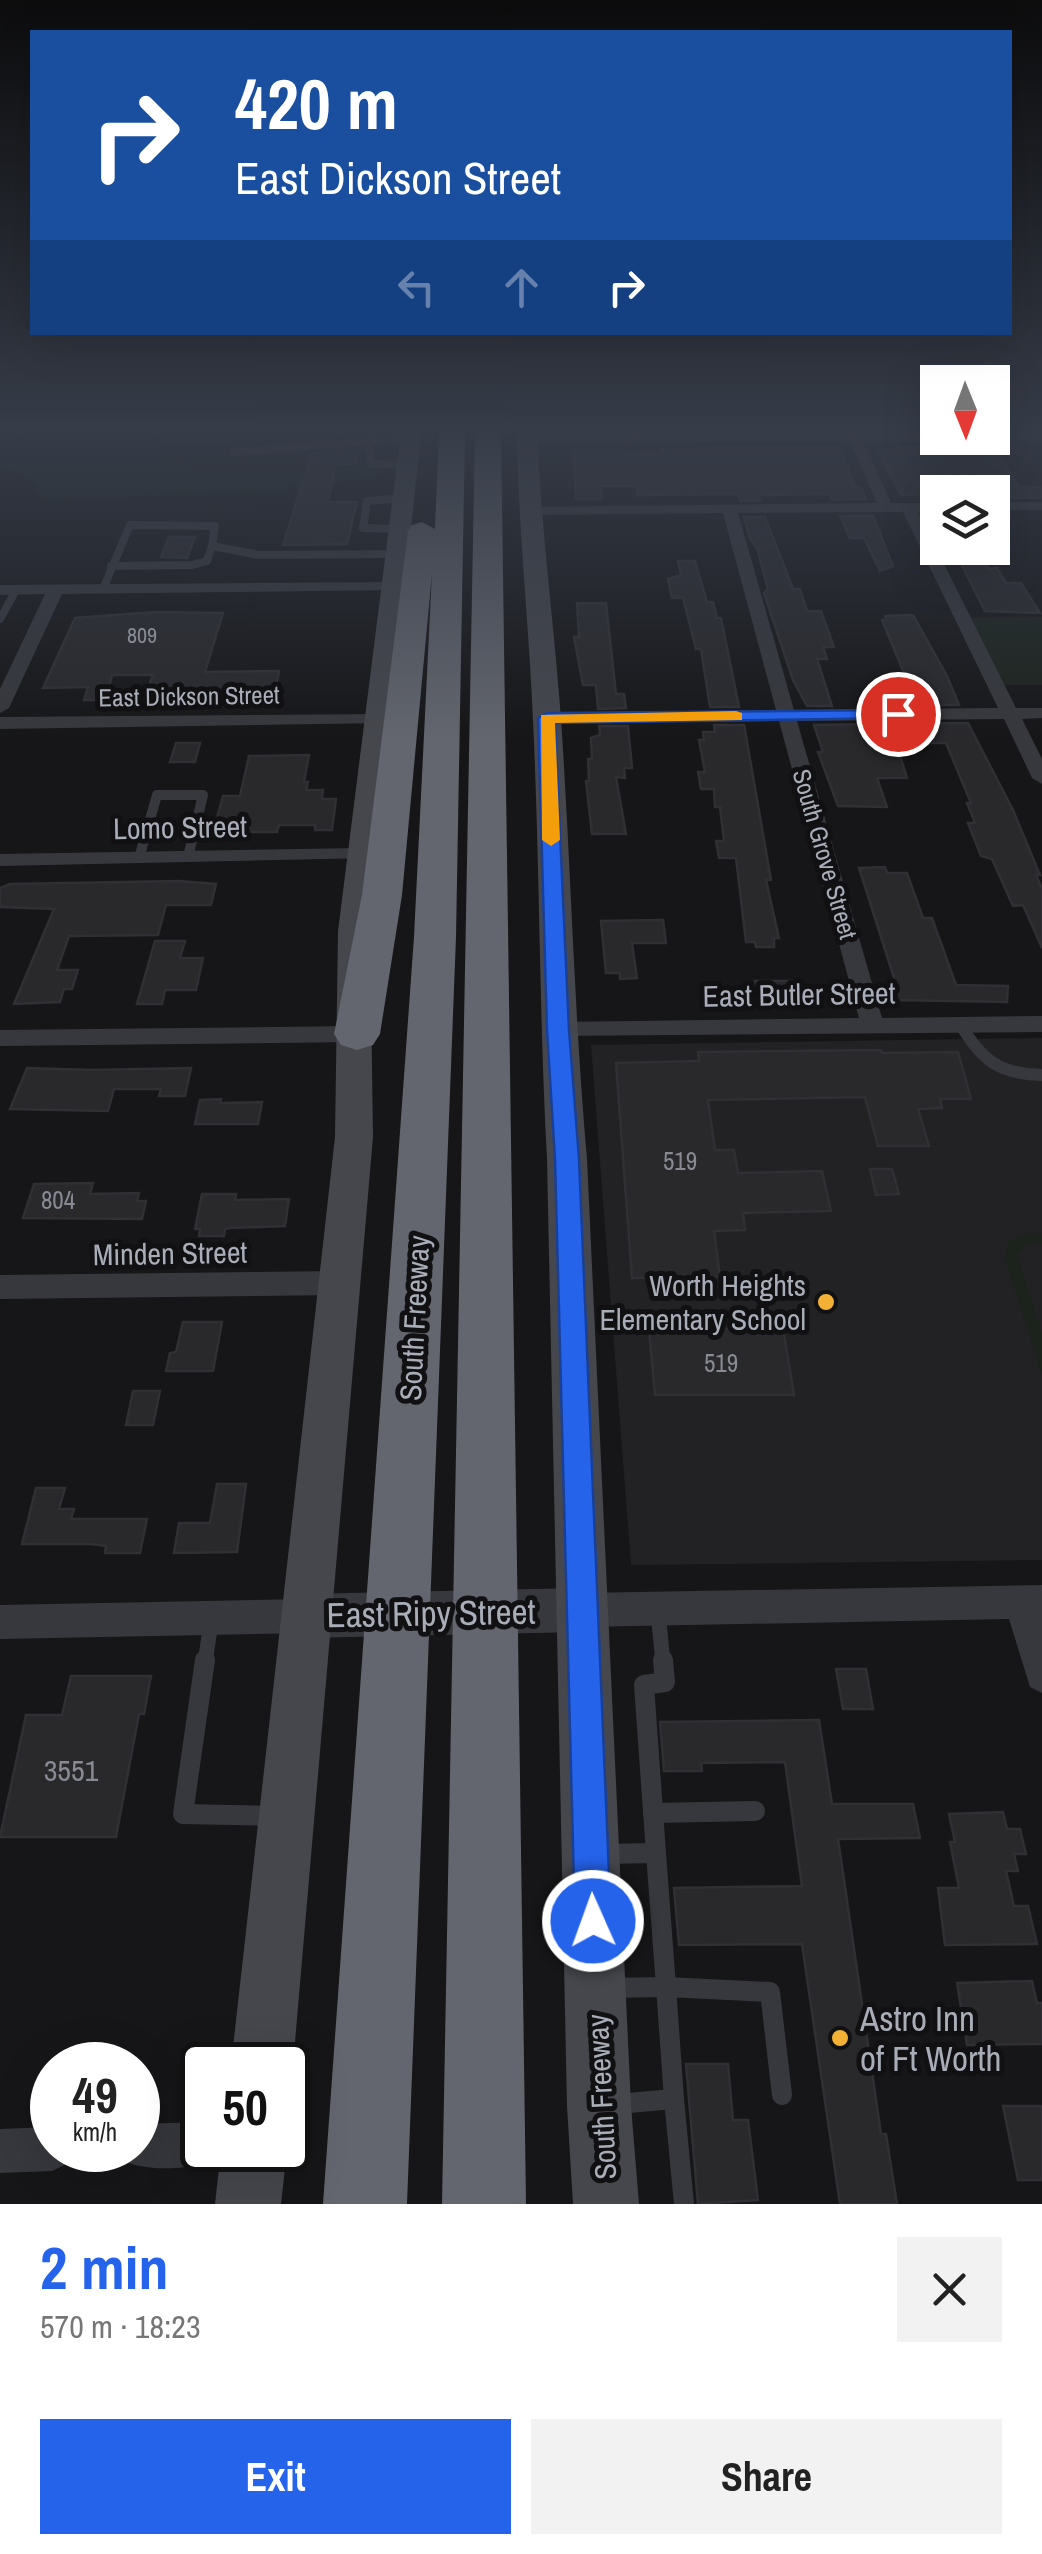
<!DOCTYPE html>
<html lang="en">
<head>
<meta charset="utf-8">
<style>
	:root { --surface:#fff; --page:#f2f2f2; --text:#222; --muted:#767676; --accent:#2563eb }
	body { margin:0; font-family:"Archivo Narrow",sans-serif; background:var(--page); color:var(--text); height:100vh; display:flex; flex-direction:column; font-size:38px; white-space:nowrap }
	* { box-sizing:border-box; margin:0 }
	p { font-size:32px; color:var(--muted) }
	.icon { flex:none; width:55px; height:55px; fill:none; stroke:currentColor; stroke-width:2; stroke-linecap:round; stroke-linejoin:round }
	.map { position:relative; height:2204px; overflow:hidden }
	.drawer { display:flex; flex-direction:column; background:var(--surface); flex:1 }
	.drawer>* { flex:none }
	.guide { position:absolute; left:30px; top:30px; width:982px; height:305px; border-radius:0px; box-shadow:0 10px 40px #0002; background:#1a4fa0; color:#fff; overflow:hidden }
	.needle { width:65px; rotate:179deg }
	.buttons { position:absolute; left:920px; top:365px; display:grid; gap:20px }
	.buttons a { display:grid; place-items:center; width:90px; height:90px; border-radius:0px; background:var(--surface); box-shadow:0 10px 40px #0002; font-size:50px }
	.speed { position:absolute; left:30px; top:2042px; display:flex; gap:20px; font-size:50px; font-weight:700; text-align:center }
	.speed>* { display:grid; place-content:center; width:130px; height:130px; border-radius:50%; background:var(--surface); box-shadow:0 10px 40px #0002; line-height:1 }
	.speed small { font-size:25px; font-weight:400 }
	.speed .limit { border:5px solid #111; border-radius:15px; background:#fff; color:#111 }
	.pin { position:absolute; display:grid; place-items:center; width:85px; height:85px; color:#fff; margin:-42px; border:5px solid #fff; border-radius:50%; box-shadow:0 2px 10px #0007 }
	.me { position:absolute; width:110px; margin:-55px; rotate:358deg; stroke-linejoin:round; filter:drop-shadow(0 0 8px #0008) }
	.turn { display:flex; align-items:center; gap:35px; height:210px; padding:0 40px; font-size:45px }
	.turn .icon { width:130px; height:130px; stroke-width:2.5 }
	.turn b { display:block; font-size:70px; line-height:85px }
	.lanes { display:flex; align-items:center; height:95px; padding:0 40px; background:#0003; justify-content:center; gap:50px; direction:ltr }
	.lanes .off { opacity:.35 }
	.round { display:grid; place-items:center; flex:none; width:105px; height:105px; border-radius:0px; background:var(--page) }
	.overview { display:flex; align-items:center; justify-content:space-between; height:170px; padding:0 40px }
	h1 { font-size:60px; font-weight:700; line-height:75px; color:var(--accent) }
	.primary-button { display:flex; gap:20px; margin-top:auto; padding:20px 40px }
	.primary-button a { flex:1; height:115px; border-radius:0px; background:var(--accent); color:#fff; font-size:40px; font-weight:700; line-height:115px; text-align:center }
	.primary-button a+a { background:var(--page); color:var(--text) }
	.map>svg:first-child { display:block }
	.built { fill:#222225 }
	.green { fill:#1c231d }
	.building { fill:#29292c; stroke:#303034; stroke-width:2.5 }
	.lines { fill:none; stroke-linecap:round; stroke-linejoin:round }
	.service-far4 { stroke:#37383d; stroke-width:8 }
	.service-far3 { stroke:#37383d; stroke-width:10 }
	.service-far2 { stroke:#37383d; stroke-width:12 }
	.service-far1 { stroke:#37383d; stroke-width:15 }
	.service { stroke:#37383d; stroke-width:20 }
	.minor { fill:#37383d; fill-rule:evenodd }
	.tertiary { fill:#37383d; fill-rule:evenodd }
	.secondary { fill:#45474d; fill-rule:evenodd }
	.motorway { fill:#63666e; fill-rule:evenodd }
	.route { fill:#2563eb; stroke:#184099; stroke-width:2.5 }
	.slow { fill:#f59e0b }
	.poi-dot { fill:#f2b134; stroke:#111113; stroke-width:4 }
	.labels { text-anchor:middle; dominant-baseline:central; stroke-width:10; stroke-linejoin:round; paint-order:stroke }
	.far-number-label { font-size:22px; fill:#888b94 }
	.far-street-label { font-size:25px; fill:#a8adb8; stroke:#111113 }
	.number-label { font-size:25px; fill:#888b94 }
	.street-label { font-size:30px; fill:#a8adb8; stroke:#111113 }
	.poi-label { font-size:30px; fill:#a8adb8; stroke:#111113; text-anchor:end }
	.near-number-label { font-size:30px; fill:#888b94 }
	.near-street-label { font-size:35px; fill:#a8adb8; stroke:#111113 }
	.near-poi-label { font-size:35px; fill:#a8adb8; stroke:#111113; text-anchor:start }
</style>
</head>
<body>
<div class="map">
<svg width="1042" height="2204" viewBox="0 0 1042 2204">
	<rect width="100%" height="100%" fill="#161618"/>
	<polygon class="built" points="1042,1038 1042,1560 631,1565 591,1045"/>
	<g class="green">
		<path d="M0,432H21L17,438L21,444C55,447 86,436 118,432C131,430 145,432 159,432V448C204,496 314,467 373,467L380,472L376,478L316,482L271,492L42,499L33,480L0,465Z"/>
		<polygon points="1042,617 1042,685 1003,685 969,618"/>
		<polygon points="1025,1233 1042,1233 1042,1243 1026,1244 1017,1254 1042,1334 1042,1376 1004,1256 1009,1241"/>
	</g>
	<g class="building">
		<polygon points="839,447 855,487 861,487 866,499 832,500 830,494 758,495 760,501 740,501 738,494 638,495 637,486 600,486 602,499 576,499 573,449 624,449 625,454 662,454 661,449"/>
		<polygon points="907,447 994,447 1019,487 1042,487 1042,498 992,498 992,492 901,495 878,451"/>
		<polygon points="361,449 354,464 336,464 328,502 357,502 347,544 283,545 312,453"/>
		<polygon points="840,516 873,516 893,566 880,571 864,538 850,538"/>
		<polygon points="744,517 765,517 793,589 800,589 807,611 821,611 834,647 823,647 827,659 817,659 832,706 807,706 793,680 764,593 768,589 757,548 750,539"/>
		<polygon points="169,537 195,537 187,558 161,557"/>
		<polygon points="953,548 978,550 989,569 997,568 1006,583 1021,583 1040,613 985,611"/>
		<polygon points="678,561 695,561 707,602 713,602 717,618 721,618 739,707 710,707 701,649 696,649 683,598 672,598 668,579 681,575"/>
		<polygon points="577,603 606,603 616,694 624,694 626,708 598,709 596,685 583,685 574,637 579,637"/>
		<polygon points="155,612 223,613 205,672 279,671 274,698 149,701 147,691 153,675 112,675 106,700 84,700 88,687 43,688 75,618"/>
		<polygon points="913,615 947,676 959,705 904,705 898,690 911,690 882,620 887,620 885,616"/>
		<polygon points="968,723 1013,810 1040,875 1036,875 1042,889 1042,948 1023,905 1013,906 992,859 981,856 968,823 975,823 967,803 971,803 946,743 896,743 907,778 877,778 887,807 838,806 818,752 823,752 814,725"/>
		<polygon points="714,725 744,725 745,730 771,880 766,880 779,938 774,938 774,947 756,947 755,942 746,942 736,858 719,858 716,841 724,841 720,807 715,807 714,789 701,789 698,772 705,772 699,740 704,740 703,732 715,732"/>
		<polygon points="599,726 628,726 632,768 624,768 625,778 616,777 626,834 592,834 586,781 589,781 588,759 592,759 591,738 600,735"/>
		<polygon points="176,743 200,743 195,762 170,762"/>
		<polygon points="309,755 304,782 308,782 306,790 323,790 322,799 336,799 332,830 315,830 315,825 279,825 277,832 246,832 248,825 215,825 223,796 240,796 249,756"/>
		<polygon points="885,867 887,873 907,873 923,918 932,918 956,985 1008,986 1007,1002 894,1000 889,983 895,981 859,868"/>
		<polygon points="179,881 216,884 211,905 166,905 158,935 69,936 57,970 78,970 72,989 64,989 60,1002 14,1004 54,909 0,907 0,888 10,884"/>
		<polygon points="663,920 666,943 632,943 637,978 620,979 620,973 606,973 601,921"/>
		<polygon points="155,941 185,941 180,958 203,958 196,990 165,990 162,1004 137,1004"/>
		<polygon points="755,981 801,981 805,999 759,999"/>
		<polygon points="881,1050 882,1053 958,1052 971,1099 940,1099 942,1108 918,1109 929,1146 878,1146 865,1097 708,1100 715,1150 734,1150 738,1173 822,1171 831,1211 743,1213 745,1230 714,1231 720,1277 632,1278 616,1063 699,1061 698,1052"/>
		<polygon points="27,1068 91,1070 191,1068 185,1096 159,1096 161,1089 114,1089 108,1111 10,1109"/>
		<polygon points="221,1099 220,1103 262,1102 258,1124 195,1124 200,1100"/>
		<polygon points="870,1169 892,1169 899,1194 876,1195"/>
		<polygon points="93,1183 90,1194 139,1193 137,1201 146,1201 142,1219 23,1218 34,1184"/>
		<polygon points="202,1194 236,1194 235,1200 289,1199 285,1226 230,1228 225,1229 224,1236 199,1236 200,1229 195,1229"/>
		<polygon points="183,1322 222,1322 213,1371 166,1371 170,1353 176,1352"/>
		<polygon points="783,1328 794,1395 655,1395 649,1329"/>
		<polygon points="133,1391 160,1391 153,1425 126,1425"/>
		<polygon points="217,1484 246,1484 237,1552 174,1553 179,1523 210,1523"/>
		<polygon points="36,1488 65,1488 59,1509 74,1509 71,1519 147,1519 140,1553 105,1553 106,1546 91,1544 22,1544"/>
		<polygon points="836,1669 866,1669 873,1709 843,1709"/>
		<polygon points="71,1676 151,1676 144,1714 139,1714 116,1837 0,1837 26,1715 62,1715"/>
		<polygon points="819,1720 832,1804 913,1804 920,1838 838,1839 881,2134 886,2134 897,2204 840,2204 802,1944 679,1945 674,1888 802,1886 785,1762 701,1763 702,1771 664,1771 660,1722"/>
		<polygon points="1003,1812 1007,1829 1020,1829 1026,1854 1014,1854 1018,1871 1006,1871 1014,1906 1028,1906 1037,1944 945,1945 938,1888 959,1888 950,1842 955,1842 949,1814"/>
		<polygon points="1032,1981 1037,2003 1042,2003 1042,2044 967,2045 957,1983"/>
		<polygon points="686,2064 728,2064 733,2120 748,2120 758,2200 698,2204"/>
		<polygon points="1003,2106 1042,2106 1042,2180 1018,2180"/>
	</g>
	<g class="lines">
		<g class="service-far4">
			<polyline points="369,444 371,464 407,465"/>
			<polyline points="233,452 411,438"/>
			<polyline points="401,529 363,528 367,501 403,498"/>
			<polyline points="111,566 192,565 207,561 212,546"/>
			<polyline points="103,589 130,525 215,526 212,546 259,555 399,554"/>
			<polyline points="0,619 16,590"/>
		</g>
		<polyline class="service-far3" points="139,858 157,795 203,795 188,857"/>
		<path class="service-far2" d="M961,1025C982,1061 1000,1074 1042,1075"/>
		<g class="service-far1">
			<polyline points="658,1612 663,1663"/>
			<polyline points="205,1663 211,1622"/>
		</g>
		<g class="service">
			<polyline points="205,1660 183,1814 273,1816"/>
			<polyline points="653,1813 755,1811"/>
			<polyline points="656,1853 644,1685 665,1682 663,1660"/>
			<polyline points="603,1854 656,1853 666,1987 608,1988"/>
			<polyline points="674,2099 684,2204"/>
			<polyline points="617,2104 674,2099 666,1987 770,1992 782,2095"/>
		</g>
		<g class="minor">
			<path d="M859,432L938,433V438H944L938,441H863L891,503H938V511L918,512L1016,708H1042V718L1022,719L1042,759V784L1032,778L1004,719L797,721L882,1018L1042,1016V1032L550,1036L546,1030L550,1024L558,1022L859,1018L779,721L547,723L538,718L547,713L776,710L723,513L529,515L522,511L529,507L877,503L850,441L527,443L520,439L527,435ZM888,512H903L998,708L794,710L738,513Z"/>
			<polygon points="992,432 1042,432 1042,440 987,439 992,438"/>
			<rect x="992" y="502" width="50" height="8"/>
			<polygon points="396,582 404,587 402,590 62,594 9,708 0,713 0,689 45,594 0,595 0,585"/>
			<polygon points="378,714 384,715 384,723 0,729 0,717"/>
			<polygon points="362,848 372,854 369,858 0,866 0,854"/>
			<polygon points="357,1026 369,1034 357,1042 0,1046 0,1030"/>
			<polygon points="340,1271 350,1275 354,1283 350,1291 340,1295 0,1299 0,1275"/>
			<polygon points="1042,1585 1042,1693 1030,1687 1009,1619 583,1627 571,1622 566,1610 571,1598 583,1593"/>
			<polygon points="304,1599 316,1604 321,1616 316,1628 304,1633 0,1639 0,1605"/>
			<path d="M202,2122V2150H221L217,2159C191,2170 149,2172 123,2161L118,2150H138V2124Z"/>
			<polygon points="52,2127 52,2150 73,2150 67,2164 52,2171 0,2173 0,2129"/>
		</g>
		<polygon class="tertiary" points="583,1588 599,1594 605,1610 599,1626 583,1632 304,1638 288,1632 282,1616 288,1600 304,1594"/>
		<g class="secondary">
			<polygon points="401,432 421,432 370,931 373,1137 293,2065 288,2079 288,2065 231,2065 335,1137 338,931"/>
			<path d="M517,432H537C541,528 554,623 561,719C571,866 574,1013 587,1159L631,2106L639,2204H573L567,2106L547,1159C539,1013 540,866 533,720C529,623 518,528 517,432Z"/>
			<polygon points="221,2150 287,2150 281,2204 215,2204"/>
		</g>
		<g class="motorway">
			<polygon points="439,432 465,432 456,937 407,2204 323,2204 414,937 432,573 402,895 380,1034 373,1045 357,1050 341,1045 334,1034 362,895 408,531 412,525 422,522 435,529"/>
			<polygon points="475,432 501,432 526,2204 442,2204"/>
		</g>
	</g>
	<linearGradient id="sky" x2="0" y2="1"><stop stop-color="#0c0c0d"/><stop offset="0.58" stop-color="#363c48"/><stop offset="1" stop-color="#363c48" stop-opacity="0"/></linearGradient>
	<rect width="1042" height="741" fill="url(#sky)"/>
	<polygon class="route" points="898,710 904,711 904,718 555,723 569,1030 579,1159 611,1921 606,1934 593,1939 581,1934 575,1921 555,1159 547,1030 538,718 547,713"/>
	<polygon class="slow" points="736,711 742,713 742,720 555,723 560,840 551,846 542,840 541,715"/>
	<g class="poi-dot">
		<circle cx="826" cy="1302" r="10"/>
		<circle cx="840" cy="2038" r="10"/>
	</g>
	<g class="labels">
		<g class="far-number-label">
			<text x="142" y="635">809</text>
		</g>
		<g class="far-street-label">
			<text transform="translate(189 696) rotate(-1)">East Dickson Street</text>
			<text transform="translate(825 854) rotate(74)">South Grove Street</text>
		</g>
		<g class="number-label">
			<text x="680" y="1161">519</text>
			<text x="58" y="1200">804</text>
			<text x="721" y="1363">519</text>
		</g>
		<g class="street-label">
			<text transform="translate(180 827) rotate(-1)">Lomo Street</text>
			<text transform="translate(799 994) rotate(-1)">East Butler Street</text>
			<text transform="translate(170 1253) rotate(-1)">Minden Street</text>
			<text transform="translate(414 1318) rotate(-87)">South Freeway</text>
			<text transform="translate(601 2097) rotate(-93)">South Freeway</text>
		</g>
		<g class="poi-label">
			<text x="806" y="1285">Worth Heights<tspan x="806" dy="34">Elementary School</tspan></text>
		</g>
		<g class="near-number-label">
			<text x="71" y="1770">3551</text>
		</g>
		<g class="near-street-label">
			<text transform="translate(431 1613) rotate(-1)">East Ripy Street</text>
		</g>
		<g class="near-poi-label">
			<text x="860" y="2018">Astro Inn<tspan x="860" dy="40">of Ft Worth</tspan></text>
		</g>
	</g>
</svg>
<div class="buttons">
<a><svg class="needle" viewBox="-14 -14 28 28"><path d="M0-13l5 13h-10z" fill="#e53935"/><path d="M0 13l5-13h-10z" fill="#767676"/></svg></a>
<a><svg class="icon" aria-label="layers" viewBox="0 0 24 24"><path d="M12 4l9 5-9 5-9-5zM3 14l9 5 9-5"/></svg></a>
</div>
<div class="speed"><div>49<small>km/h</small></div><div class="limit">50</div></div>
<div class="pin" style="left:898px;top:714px;background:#d93025"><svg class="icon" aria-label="arrive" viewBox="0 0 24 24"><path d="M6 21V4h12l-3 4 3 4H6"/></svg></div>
<svg class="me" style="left:593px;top:1921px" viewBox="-20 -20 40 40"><circle r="17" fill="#2563eb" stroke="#fff" stroke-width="3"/><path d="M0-11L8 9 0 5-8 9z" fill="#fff"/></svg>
<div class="guide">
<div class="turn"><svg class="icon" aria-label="right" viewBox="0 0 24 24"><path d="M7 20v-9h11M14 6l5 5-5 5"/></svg><div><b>420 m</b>East Dickson Street</div></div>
<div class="lanes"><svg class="icon off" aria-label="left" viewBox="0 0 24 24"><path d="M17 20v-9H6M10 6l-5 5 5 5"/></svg><svg class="icon off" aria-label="ahead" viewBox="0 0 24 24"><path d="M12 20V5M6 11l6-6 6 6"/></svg><svg class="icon" aria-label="right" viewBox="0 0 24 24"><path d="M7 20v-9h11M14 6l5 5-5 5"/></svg></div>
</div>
</div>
<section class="drawer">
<div class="overview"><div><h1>2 min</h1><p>570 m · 18:23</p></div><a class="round"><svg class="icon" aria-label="close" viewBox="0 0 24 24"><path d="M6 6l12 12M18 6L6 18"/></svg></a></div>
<div class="primary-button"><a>Exit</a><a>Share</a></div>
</section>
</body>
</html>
